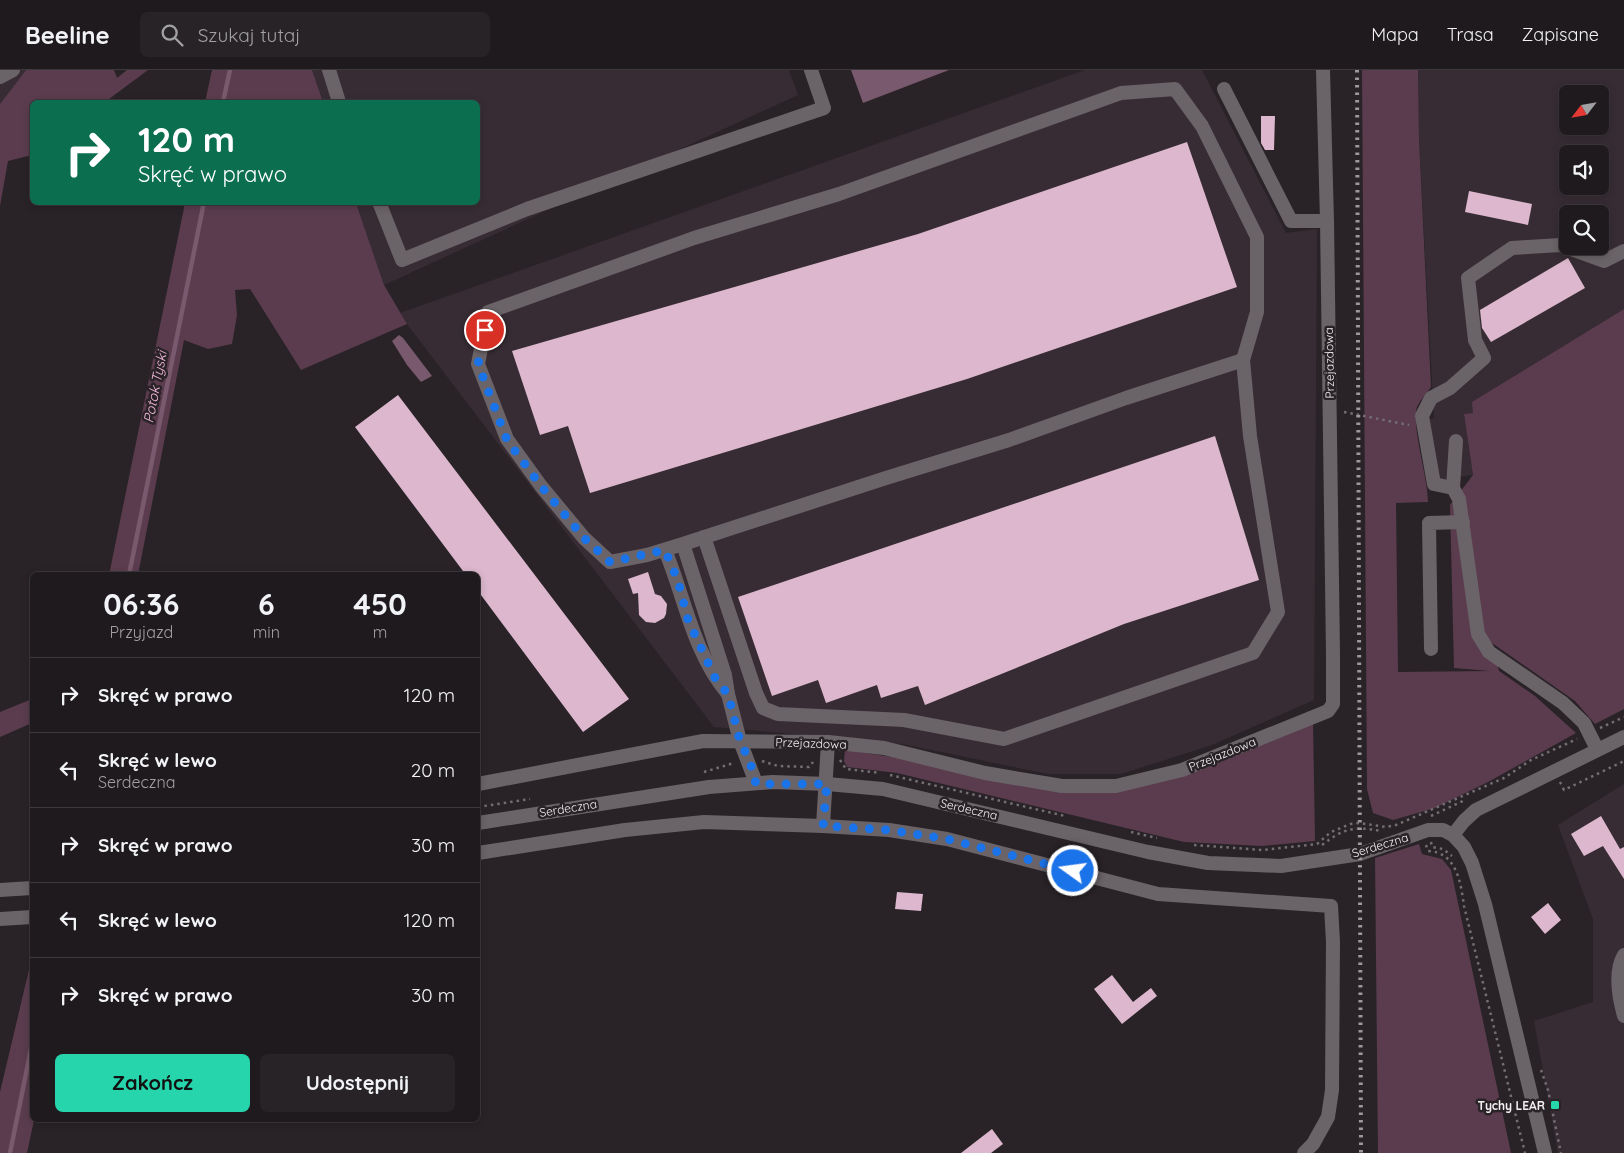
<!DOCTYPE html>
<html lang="pl">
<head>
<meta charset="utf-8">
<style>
	:root { --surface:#1f1a1d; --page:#272326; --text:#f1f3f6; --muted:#a1a1a4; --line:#3c383b; --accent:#27d5ad }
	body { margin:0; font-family:Quicksand,sans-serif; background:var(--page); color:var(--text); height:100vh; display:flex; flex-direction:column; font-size:19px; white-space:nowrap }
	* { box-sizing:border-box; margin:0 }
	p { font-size:16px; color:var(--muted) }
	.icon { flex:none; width:28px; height:28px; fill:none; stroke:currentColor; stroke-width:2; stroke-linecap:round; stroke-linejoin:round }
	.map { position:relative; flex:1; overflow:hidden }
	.sheet { position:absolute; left:30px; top:502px; width:450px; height:550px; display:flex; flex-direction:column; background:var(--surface); border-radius:8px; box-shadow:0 2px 8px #0003,0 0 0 1px var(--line) }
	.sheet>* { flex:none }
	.guide { position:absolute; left:30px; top:30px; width:450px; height:105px; border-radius:8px; box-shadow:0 2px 8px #0003,0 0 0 1px var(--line); background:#0b6e4f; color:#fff; overflow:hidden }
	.needle { width:32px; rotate:239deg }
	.fabs { position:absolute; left:1559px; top:15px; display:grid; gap:10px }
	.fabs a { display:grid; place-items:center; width:50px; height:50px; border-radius:8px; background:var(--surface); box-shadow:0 2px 8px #0003,0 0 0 1px var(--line); font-size:25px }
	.pin { position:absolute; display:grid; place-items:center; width:42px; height:42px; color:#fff; margin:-21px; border:2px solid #fff; border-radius:50%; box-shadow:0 1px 5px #0007 }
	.me { position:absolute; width:55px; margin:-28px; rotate:284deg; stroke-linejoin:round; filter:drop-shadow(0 0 4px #0008) }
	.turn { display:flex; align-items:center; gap:18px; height:105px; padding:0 25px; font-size:22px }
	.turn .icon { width:65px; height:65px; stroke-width:2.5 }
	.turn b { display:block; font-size:35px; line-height:42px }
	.eta { display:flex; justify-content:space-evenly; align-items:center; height:85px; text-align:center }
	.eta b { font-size:30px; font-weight:800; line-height:35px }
	.cta { display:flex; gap:10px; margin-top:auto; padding:10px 25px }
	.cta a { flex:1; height:58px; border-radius:8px; background:var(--accent); color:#111; font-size:20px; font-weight:800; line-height:58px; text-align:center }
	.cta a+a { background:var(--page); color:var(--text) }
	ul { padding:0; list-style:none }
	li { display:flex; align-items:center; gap:15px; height:75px; padding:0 25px; border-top:1px solid var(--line) }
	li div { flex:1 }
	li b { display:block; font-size:19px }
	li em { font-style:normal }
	header { display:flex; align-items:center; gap:30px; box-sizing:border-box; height:70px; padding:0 25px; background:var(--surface); border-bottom:1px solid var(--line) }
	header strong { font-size:24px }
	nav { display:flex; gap:28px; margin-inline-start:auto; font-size:18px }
	.search { width:350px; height:45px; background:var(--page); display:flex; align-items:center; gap:12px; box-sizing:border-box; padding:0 18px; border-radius:8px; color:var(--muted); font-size:19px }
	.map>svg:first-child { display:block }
	.built { fill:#372c33; fill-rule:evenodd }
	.green { fill:#5a3c4e }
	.water { fill:#79596d }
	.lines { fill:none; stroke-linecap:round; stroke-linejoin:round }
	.stream { stroke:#79596d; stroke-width:4.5 }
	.building { fill:#dcb7cd }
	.path { stroke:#736e71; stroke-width:2.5; stroke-dasharray:2.5 4; stroke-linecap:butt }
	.minor { stroke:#6a6367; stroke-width:14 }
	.rail { stroke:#9d989b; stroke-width:4; stroke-dasharray:2.5 5; stroke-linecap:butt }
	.route { stroke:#1a73e8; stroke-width:9; stroke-dasharray:0 16.2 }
	.poi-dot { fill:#27d5ad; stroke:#292327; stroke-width:2 }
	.labels { text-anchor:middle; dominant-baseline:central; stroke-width:5; stroke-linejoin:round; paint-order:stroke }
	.street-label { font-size:12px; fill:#f3eff1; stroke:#292327 }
	.poi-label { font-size:12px; font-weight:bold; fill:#f3eff1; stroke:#292327; text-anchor:end }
	.water-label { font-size:14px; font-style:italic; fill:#f3b8dc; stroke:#292327 }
</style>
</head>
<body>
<header>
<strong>Beeline</strong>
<div class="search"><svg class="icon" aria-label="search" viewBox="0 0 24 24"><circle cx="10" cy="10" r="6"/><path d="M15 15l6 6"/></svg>Szukaj tutaj</div>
<nav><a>Mapa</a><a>Trasa</a><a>Zapisane</a></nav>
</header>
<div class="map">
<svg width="1624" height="1083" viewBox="0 0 1624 1083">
	<rect width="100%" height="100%" fill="#292327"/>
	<g class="built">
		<polygon points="0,0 26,0 0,34"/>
		<polygon points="312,0 789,0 798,25 384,215 356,133 478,132 478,32 323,32"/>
		<polygon points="1085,0 1202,0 1286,163 1317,159 1314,630 1212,675 1121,704 1048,704 902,674 714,657 407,254 400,243"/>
		<path d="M1418,0H1624V239L1473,332V343L1464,344L1473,405L1438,410L1429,349L1434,348L1419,70ZM1568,24H1600V56H1568ZM1568,84H1600V116H1568ZM1568,144H1600V176H1568Z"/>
		<polygon points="1624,714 1624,1083 1558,1083 1534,951 1593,932 1593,849 1558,755"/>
	</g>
	<g class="green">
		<polygon points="26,0 114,0 117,8 127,0 148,0 105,32 32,32 32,85 8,91 0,136 0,34"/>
		<polygon points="212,0 312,0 323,32 205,32"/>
		<path d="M1362,0H1418L1419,70L1431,317C1427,323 1420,330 1417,337C1411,356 1428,407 1428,432L1396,433L1398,602L1490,601L1454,598L1450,435L1473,405L1464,344L1473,343L1472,332L1624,239V639L1595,654L1575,631L1492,573L1499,601L1535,626L1576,663L1490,711L1435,738L1393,750L1373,743L1367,719Z"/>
		<polygon points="185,133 356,133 384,215 407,254 301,300 250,219 235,220 237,245 232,274 208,279 184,270 138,505 109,505"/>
		<polygon points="32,629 32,653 0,667 0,642"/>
		<polygon points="1313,651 1315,771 1262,776 1184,772 897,703 847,697 844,691 845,680 1116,720"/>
		<polygon points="1419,774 1422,784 1442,789 1451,800 1511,1083 1378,1083 1375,788"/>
		<polygon points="32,887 34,1050 27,1083 0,1083 0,1022"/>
	</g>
	<g class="water">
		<polygon points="851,0 949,0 863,33"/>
		<polygon points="399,265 403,268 432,306 421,312 407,295 392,271"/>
	</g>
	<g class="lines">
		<g class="stream">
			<polyline points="223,32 230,0"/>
			<polyline points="129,505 204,132"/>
			<polyline points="10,1083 32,974"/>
		</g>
	</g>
	<g class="building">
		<polygon points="1261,46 1275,46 1274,80 1265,80 1261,73"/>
		<polygon points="1187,72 1237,217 967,309 590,423 568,356 540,365 512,281 918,164"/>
		<polygon points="1469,121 1532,134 1528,155 1465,142"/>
		<polygon points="1568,188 1585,218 1491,272 1482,258 1480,240"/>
		<polygon points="398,325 629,629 583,662 478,521 478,505 466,505 355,357"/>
		<polygon points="1215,366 1259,510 1124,554 925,635 918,616 881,628 877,615 826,633 818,610 772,626 738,527"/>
		<polygon points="648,502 655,524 661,526 667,534 666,544 664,548 655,553 646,552 639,545 638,523 633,524 628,509"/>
		<polygon points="1601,746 1620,779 1624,777 1624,809 1603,776 1584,786 1571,764"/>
		<polygon points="897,822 923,824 921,841 895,839"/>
		<polygon points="1548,833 1561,850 1545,864 1531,847"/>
		<polygon points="1112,905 1133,932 1151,918 1157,926 1122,954 1094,919"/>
		<polygon points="992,1059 1003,1074 991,1083 961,1083"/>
	</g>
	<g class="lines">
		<g class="path">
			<polyline points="1344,342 1409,355"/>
			<polyline points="1600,658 1624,647"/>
			<polyline points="840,690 846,699 880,703"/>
			<polyline points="762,691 778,696 809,697 813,692"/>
			<polyline points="704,702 734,693"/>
			<polyline points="890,705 1065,746"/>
			<polyline points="1560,712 1564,720 1624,691"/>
			<polyline points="478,737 530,729"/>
			<polyline points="1431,746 1465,730"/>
			<polyline points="1131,762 1157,768"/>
			<polyline points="1431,772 1432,777 1443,779 1452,786"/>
			<polyline points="1194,775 1263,780 1317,774 1331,762 1350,754 1359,753 1386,757 1396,755 1504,708 1531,690 1577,669"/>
			<path d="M1322,775C1344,758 1354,756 1381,761"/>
			<path d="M1426,775L1428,781C1457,782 1461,814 1464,836L1525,1083"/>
			<polyline points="1541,1000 1548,1020 1561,1083"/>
		</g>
		<g class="minor">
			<polyline points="329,0 339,32"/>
			<polyline points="0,7 13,0"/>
			<polyline points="1224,19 1291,151 1327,151"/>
			<polyline points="379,132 402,190 527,139 824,38 811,0"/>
			<polyline points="1453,418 1456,371"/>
			<polyline points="704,467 756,623 763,638 778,644 904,650 1004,669 1253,583 1278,542 1250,366 1243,290"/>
			<polyline points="683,474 647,485 610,492 584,468 541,416 507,369 478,294 488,242 694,168 839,124 1121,23 1175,19 1202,56 1257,167 1257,242 1243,290 1126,328 1009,370 886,408 683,474 725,605 728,624 740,671 756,713"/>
			<path d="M665,480C685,528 693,583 728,624"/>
			<polyline points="1431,579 1429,453 1463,452"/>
			<polyline points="1597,679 1584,653 1563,633 1489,582 1478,564 1459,429 1453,418 1434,414 1422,346 1431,328 1450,318 1484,288 1475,270 1468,208 1512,178 1560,175 1604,191 1624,181"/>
			<polyline points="478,714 703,671 828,672 884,678 985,703 1062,716 1116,716 1182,700 1328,641 1333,634 1333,584 1327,151 1323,0"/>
			<polyline points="478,753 709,717 773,712 827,714 883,719 1148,782 1208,793 1281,796 1360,784 1428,760 1443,760 1453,765 1464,777 1472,793 1485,834 1545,1083"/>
			<polyline points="823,756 828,672"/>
			<polyline points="1453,765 1464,751 1476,740 1624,667"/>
			<polyline points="478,783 625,760 704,752 823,756 889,760 947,769 1158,824 1331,836 1333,872 1332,1020 1328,1047 1313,1074 1304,1083"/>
			<polyline points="0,820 32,818"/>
			<polyline points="0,849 32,847"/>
			<path d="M1624,885C1614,902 1619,928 1624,946"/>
		</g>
		<polyline class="rail" points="1357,0 1361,1083"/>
	</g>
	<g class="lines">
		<polyline class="route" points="485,260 478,294 507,370 541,416 584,468 610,492 665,480 678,511 688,550 716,610 728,624 740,671 750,692 756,714 827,714 823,756 889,760 947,769 1073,801"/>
	</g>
	<rect class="poi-dot" x="1550" y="1030" width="10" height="10" rx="2.5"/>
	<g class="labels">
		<g class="street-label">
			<text transform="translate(1329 293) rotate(-91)">Przejazdowa</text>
			<text transform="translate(811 673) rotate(2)">Przejazdowa</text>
			<text transform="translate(1222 684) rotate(-22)">Przejazdowa</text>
			<text transform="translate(568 738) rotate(-9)">Serdeczna</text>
			<text transform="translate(969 739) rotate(13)">Serdeczna</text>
			<text transform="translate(1380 775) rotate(-17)">Serdeczna</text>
		</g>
		<g class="poi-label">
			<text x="1545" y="1035">Tychy LEAR</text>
		</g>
		<g class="water-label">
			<text transform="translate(155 317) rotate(-79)">Potok Tyski</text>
		</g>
	</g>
</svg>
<div class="fabs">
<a><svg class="needle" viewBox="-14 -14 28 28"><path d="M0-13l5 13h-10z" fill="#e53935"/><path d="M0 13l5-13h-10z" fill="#a1a1a4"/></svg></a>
<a><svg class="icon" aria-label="sound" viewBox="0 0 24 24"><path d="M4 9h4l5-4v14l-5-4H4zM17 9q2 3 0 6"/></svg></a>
<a><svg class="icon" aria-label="search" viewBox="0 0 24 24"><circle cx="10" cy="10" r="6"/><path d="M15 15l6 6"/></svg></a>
</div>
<div class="pin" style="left:485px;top:260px;background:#d93025"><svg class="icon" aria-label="arrive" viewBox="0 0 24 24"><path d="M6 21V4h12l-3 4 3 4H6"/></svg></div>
<svg class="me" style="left:1073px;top:801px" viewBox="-20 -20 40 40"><circle r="17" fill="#1a73e8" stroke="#fff" stroke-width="3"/><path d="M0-11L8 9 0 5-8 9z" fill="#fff"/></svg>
<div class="guide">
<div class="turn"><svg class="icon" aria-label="right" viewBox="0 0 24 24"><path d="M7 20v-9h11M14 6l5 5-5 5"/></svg><div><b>120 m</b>Skręć w prawo</div></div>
</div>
<section class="sheet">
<div class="eta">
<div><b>06:36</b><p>Przyjazd</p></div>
<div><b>6</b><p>min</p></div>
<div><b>450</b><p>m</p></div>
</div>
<ul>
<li><svg class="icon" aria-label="right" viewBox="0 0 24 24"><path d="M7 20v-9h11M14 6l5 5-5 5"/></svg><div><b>Skręć w prawo</b></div><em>120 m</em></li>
<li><svg class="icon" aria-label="left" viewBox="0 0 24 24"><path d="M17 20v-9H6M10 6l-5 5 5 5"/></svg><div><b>Skręć w lewo</b><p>Serdeczna</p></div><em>20 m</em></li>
<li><svg class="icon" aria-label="right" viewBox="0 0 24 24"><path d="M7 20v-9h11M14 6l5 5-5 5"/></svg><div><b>Skręć w prawo</b></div><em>30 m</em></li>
<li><svg class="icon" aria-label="left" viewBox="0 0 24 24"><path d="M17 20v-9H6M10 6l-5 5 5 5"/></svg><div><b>Skręć w lewo</b></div><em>120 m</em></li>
<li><svg class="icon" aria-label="right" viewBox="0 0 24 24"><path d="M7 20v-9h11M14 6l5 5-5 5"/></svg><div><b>Skręć w prawo</b></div><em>30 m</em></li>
</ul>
<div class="cta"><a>Zakończ</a><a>Udostępnij</a></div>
</section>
</div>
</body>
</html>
